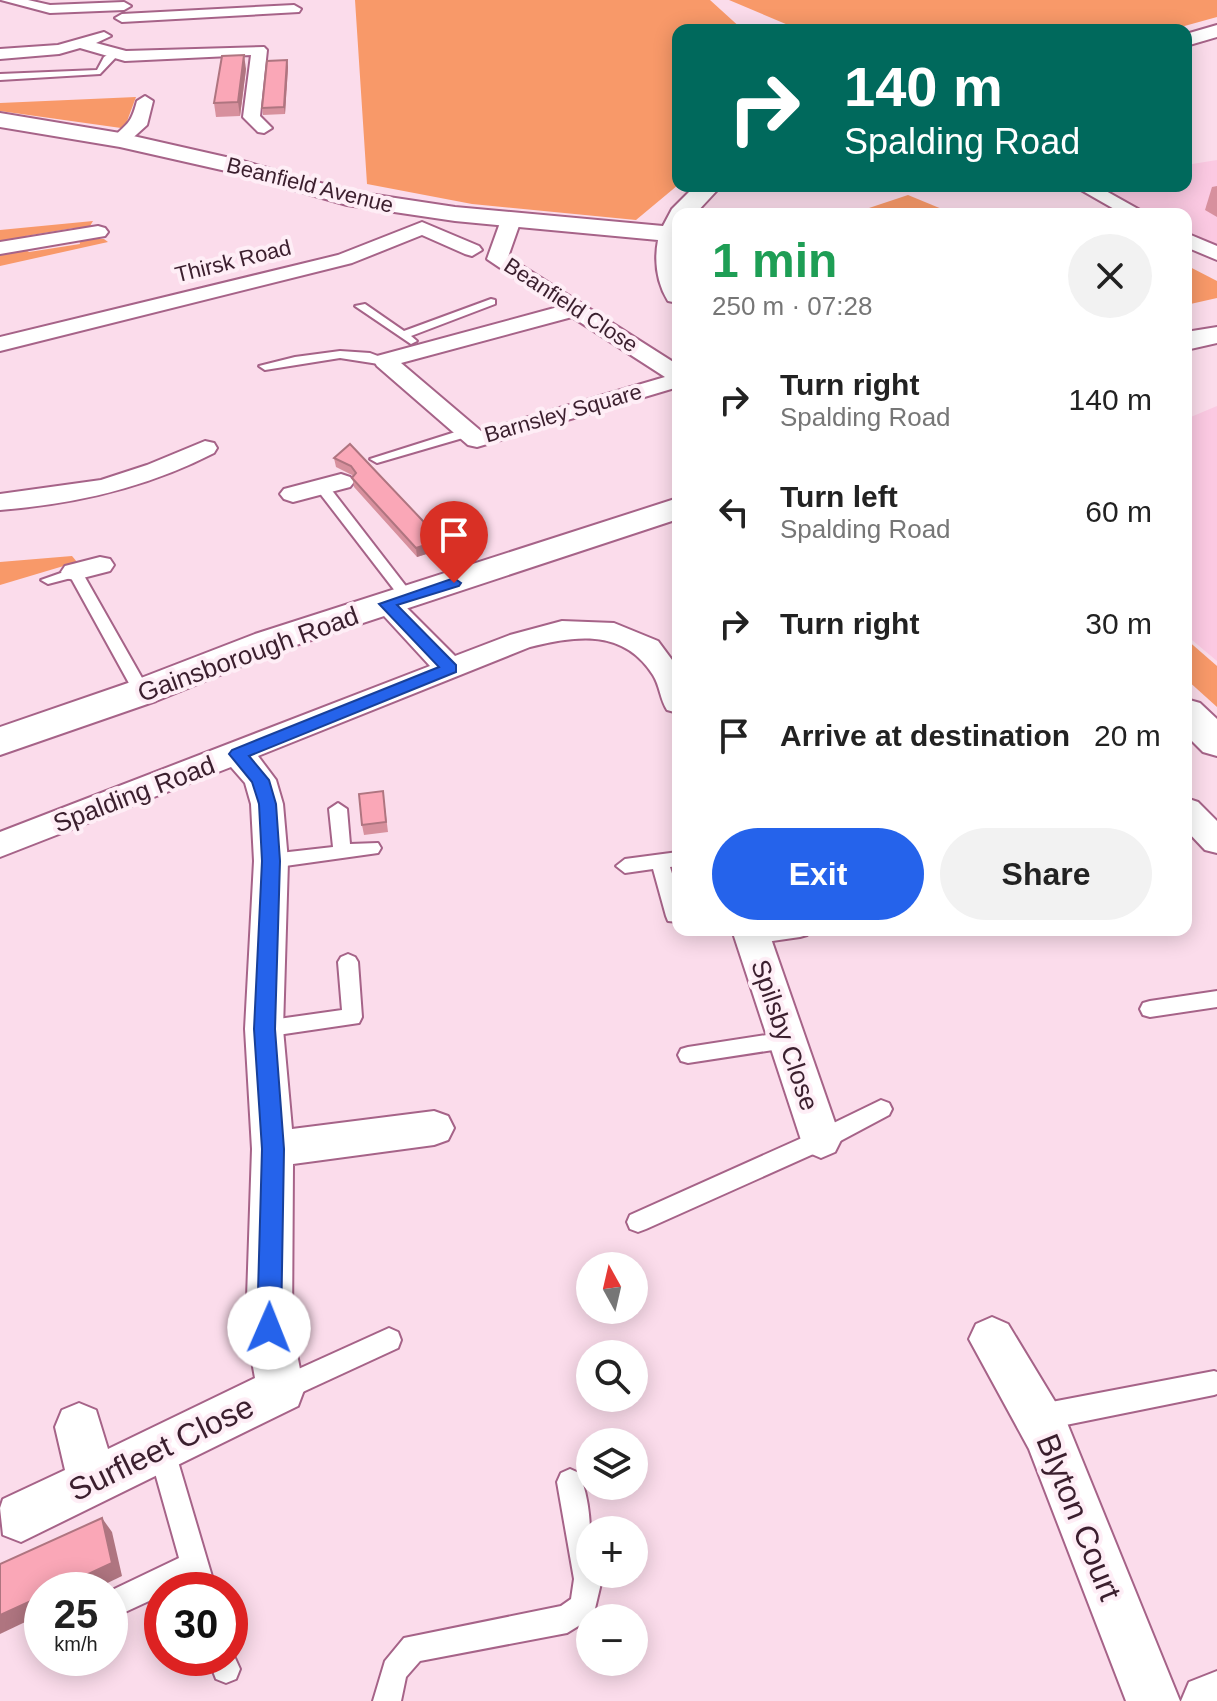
<!DOCTYPE html>
<html lang="en">
<head>
<meta charset="utf-8">
<style>
	:root { --surface:#fff; --page:#f2f2f2; --text:#222; --muted:#767676; --accent:#2563eb }
	body { margin:0; font-family:Helvetica,sans-serif; background:var(--page); color:var(--text); height:100vh; display:flex; flex-direction:column; font-size:30px; white-space:nowrap }
	* { box-sizing:border-box; margin:0 }
	p { font-size:26px; color:var(--muted) }
	.icon { flex:none; width:44px; height:44px; fill:none; stroke:currentColor; stroke-width:2; stroke-linecap:round; stroke-linejoin:round }
	.map { position:relative; flex:1; overflow:hidden }
	.details { position:absolute; left:672px; top:208px; width:520px; height:728px; display:flex; flex-direction:column; background:var(--surface); border-radius:16px; box-shadow:0 4px 20px #0003 }
	.details>* { flex:none }
	.guide { position:absolute; left:672px; top:24px; width:520px; height:168px; border-radius:16px; box-shadow:0 4px 20px #0003; background:#00695c; color:#fff; overflow:hidden }
	.needle { width:52px; rotate:352deg }
	.fabs { position:absolute; left:576px; top:1252px; display:grid; gap:16px }
	.fabs a { display:grid; place-items:center; width:72px; height:72px; border-radius:50%; background:var(--surface); box-shadow:0 4px 20px #0003; font-size:40px }
	.speed { position:absolute; left:24px; top:1572px; display:flex; gap:16px; font-size:40px; font-weight:700; text-align:center }
	.speed>* { display:grid; place-content:center; width:104px; height:104px; border-radius:50%; background:var(--surface); box-shadow:0 4px 20px #0003; line-height:1 }
	.speed small { font-size:20px; font-weight:400 }
	.speed .limit { border:12px solid #d22; background:#fff; color:#111 }
	.pin { position:absolute; display:grid; place-items:center; width:68px; height:68px; color:#fff; margin:-82px -34px; border-radius:50% 50% 50% 0; rotate:-45deg; box-shadow:0 0 8px #0007 }
	.pin .icon { rotate:45deg }
	.me { position:absolute; width:88px; margin:-44px; rotate:1deg; stroke-linejoin:round; filter:drop-shadow(0 0 6px #0008) }
	.turn { display:flex; align-items:center; gap:28px; height:168px; padding:0 40px; font-size:36px }
	.turn .icon { width:104px; height:104px; stroke-width:2.5 }
	.turn b { display:block; font-size:56px; line-height:68px }
	.round { display:grid; place-items:center; flex:none; width:84px; height:84px; border-radius:42px; background:var(--page) }
	.head { display:flex; align-items:center; justify-content:space-between; height:136px; padding:0 40px }
	h1 { font-size:48px; font-weight:700; line-height:60px; color:#1e9e55 }
	.button { display:flex; gap:16px; margin-top:auto; padding:16px 40px }
	.button a { flex:1; height:92px; border-radius:48px; background:var(--accent); color:#fff; font-size:32px; font-weight:700; line-height:92px; text-align:center }
	.button a+a { background:var(--page); color:var(--text) }
	ul { padding:0; list-style:none }
	li { display:flex; align-items:center; gap:24px; height:112px; padding:0 40px }
	li div { flex:1 }
	li b { display:block; font-size:30px }
	li em { font-style:normal }
	.map>svg:first-child { display:block }
	.built { fill:#fbc9e2 }
	.green { fill:#f89969 }
	.lines { fill:none; stroke-linecap:round; stroke-linejoin:round }
	.lane-casing { stroke:#a66388; stroke-width:4 }
	.street-casing { stroke:#a66388; stroke-width:4 }
	.secondary-casing { stroke:#a66388; stroke-width:4 }
	.lane { fill:#fff; fill-rule:evenodd }
	.street { fill:#fff; fill-rule:evenodd }
	.secondary { fill:#fff; fill-rule:evenodd }
	.wall { fill:#d7909d }
	.shaded-wall { fill:#af7580 }
	.building { fill:#faa7b7; stroke:#af7580; stroke-width:2 }
	.route { fill:#2563eb; stroke:#184099; stroke-width:2 }
	.labels { text-anchor:middle; dominant-baseline:central; stroke-width:8; stroke-linejoin:round; paint-order:stroke }
	.far-street-label { font-size:22px; fill:#3b1f2e; stroke:#feeef6 }
	.street-label { font-size:26px; fill:#3b1f2e; stroke:#feeef6 }
	.near-street-label { font-size:32px; fill:#3b1f2e; stroke:#feeef6 }
</style>
</head>
<body>
<div class="map">
<svg width="1217" height="1701" viewBox="0 0 1217 1701">
	<rect width="100%" height="100%" fill="#fbdceb"/>
	<g class="built">
		<polygon points="1217,160 1217,249 1186,236 1186,214 1143,214 1086,186 1186,186 1186,165"/>
		<polygon points="1217,406 1217,661 1186,635 1186,419"/>
	</g>
	<g class="green">
		<polygon points="355,0 710,0 743,30 678,30 678,185 636,220 472,204 367,184"/>
		<polygon points="729,0 1217,0 1217,17 1170,30 800,30"/>
		<polygon points="136,97 126,124 121,128 0,111 0,103"/>
		<polygon points="908,195 954,214 851,214"/>
		<polygon points="93,221 90,226 76,232 74,228 26,236 27,241 0,245 0,230"/>
		<polygon points="79,239 104,239 108,242 0,266 0,251 22,248 29,252 80,244"/>
		<polygon points="1186,265 1217,281 1217,298 1186,305"/>
		<polygon points="72,556 77,562 0,585 0,562"/>
		<polygon points="1186,639 1217,666 1217,707 1186,679"/>
	</g>
	<g class="lines">
		<defs>
			<g id="lane">
				<polygon points="112,52 119,54 100,74 0,80 0,74 97,70 104,57"/>
				<polygon points="491,299 495,300 495,304 411,336 417,341 411,344 355,306 365,304 404,331"/>
				<polygon points="340,351 370,353 391,361 385,365 340,358 265,370 259,366 295,357"/>
				<polygon points="468,428 473,429 473,435 377,463 370,459"/>
				<polygon points="322,483 327,484 412,594 412,600 402,600 315,487"/>
				<polygon points="75,568 82,572 150,692 148,696 136,696 71,578 48,584 41,580"/>
				<polygon points="338,803 347,809 350,844 378,843 381,848 378,853 271,868 265,866 262,861 271,854 333,847 329,809"/>
				<polygon points="678,852 678,866 670,867 678,893 678,922 668,921 666,916 653,869 625,873 616,866 625,859"/>
				<polygon points="751,930 809,930 807,935 800,937 752,944 745,942 742,937"/>
				<polygon points="348,954 355,957 358,962 362,1017 359,1023 264,1037 257,1035 254,1029 257,1023 264,1021 342,1010 338,962 341,957"/>
				<polygon points="1217,991 1217,1007 1150,1017 1143,1015 1140,1009 1143,1003 1150,1001"/>
				<polygon points="786,1032 793,1034 796,1040 793,1046 786,1048 688,1063 681,1061 678,1055 681,1049 688,1047"/>
				<polygon points="881,1100 889,1103 892,1109 889,1115 829,1147 646,1229 638,1232 630,1229 627,1222 630,1215 813,1133"/>
				<polygon points="389,1328 398,1332 401,1340 398,1348 281,1402 272,1399 269,1390 272,1381"/>
				<polygon points="1214,1371 1217,1372 1217,1394 1214,1395 1041,1430 1032,1426 1028,1417 1032,1408 1041,1404"/>
				<polygon points="161,1435 170,1439 174,1448 216,1590 188,1590 186,1583 172,1590 162,1590 162,1595 110,1619 110,1591 179,1558 148,1448 152,1439"/>
				<path d="M570,1469L579,1473C593,1507 590,1539 590,1574H601L602,1579L593,1617L567,1633L420,1661L406,1677L401,1701H373L385,1661L404,1638L561,1606L571,1599L574,1579L557,1482L561,1473Z"/>
				<polygon points="230,1647 240,1669 236,1679 226,1683 216,1679 208,1658 230,1658"/>
			</g>
			<g id="street">
				<polygon points="1,0 28,0 50,5 124,2 131,6 124,10 50,13"/>
				<polygon points="294,5 301,9 299,12 122,22 115,18 122,14"/>
				<polygon points="104,32 111,36 96,43 126,51 264,47 267,50 260,116 272,128 264,133 258,132 243,117 251,55 125,61 80,48 59,54 0,59 0,49 58,45"/>
				<path d="M145,96L153,101L147,125L126,144H114L111,140C127,122 130,127 137,101Z"/>
				<polygon points="1074,186 1097,186 1147,214 1123,214"/>
				<path d="M511,214L521,220L508,257L678,365V387L477,447L468,445L377,366L374,361L377,356L558,307L487,259L501,220ZM572,317L665,377L481,431L401,363Z"/>
				<polygon points="422,222 479,246 482,250 472,256 465,254 422,235 352,263 0,351 0,337 338,255"/>
				<polygon points="98,226 105,228 108,232 105,236 0,254 0,242"/>
				<polygon points="1186,233 1217,246 1217,260 1186,247"/>
				<path d="M205,441L214,443L217,448L214,453C146,488 75,504 0,510V494L101,480L147,465Z"/>
				<polygon points="341,474 350,477 354,482 350,487 293,502 284,499 280,494 284,489"/>
				<polygon points="100,557 110,559 114,565 110,571 75,580 65,578 61,572 65,566"/>
				<path d="M387,596L397,598L455,656L510,635L562,621L614,623L658,641L678,668V713L667,710C660,699 660,686 653,675C624,629 577,635 530,647L258,756L276,780L283,804L288,861L283,1029L292,1129L434,1111L448,1116L454,1128L448,1140L434,1145L293,1164L292,1328L304,1390L298,1406L21,1542L3,1535L0,1508L3,1499L65,1470L55,1427L62,1410L79,1403L96,1410L108,1449L255,1378L246,1328L252,1149L245,1029L254,861L251,804L245,783L231,767L0,857V832L430,666L373,604L377,598Z"/>
				<polygon points="1186,798 1198,802 1217,821 1217,853 1205,850 1186,830"/>
				<polygon points="732,930 768,930 841,1140 835,1152 821,1158 807,1152 801,1140"/>
				<polygon points="992,1317 1008,1324 1065,1418 1180,1701 1126,1701 1029,1449 969,1339 976,1324"/>
				<polygon points="1217,1671 1217,1701 1181,1701 1189,1682"/>
			</g>
			<g id="secondary">
				<polygon points="1217,25 1217,37 1186,46 1186,34"/>
				<path d="M0,113L120,133L239,160L349,191L455,207L663,226L672,209L695,186H721L695,214H678V303L668,301C657,283 654,261 658,240L455,221L347,205L226,171L120,147L0,127Z"/>
				<polygon points="1217,327 1217,343 1186,350 1186,332"/>
				<polygon points="678,498 678,519 281,650 156,701 0,755 0,727 128,683 255,634"/>
				<polygon points="1186,699 1200,703 1217,719 1217,756 1203,752 1186,735"/>
			</g>
		</defs>
		<use href="#lane" class="lane-casing"/>
		<use href="#street" class="street-casing"/>
		<use href="#secondary" class="secondary-casing"/>
		<use href="#lane" class="lane"/>
		<use href="#street" class="street"/>
		<use href="#secondary" class="secondary"/>
	</g>
	<g class="wall">
		<polygon points="287,60 288,67 285,114 263,115 262,108"/>
		<polygon points="246,69 240,116 216,117 214,103"/>
		<polygon points="1217,186 1217,217 1205,210 1212,187"/>
		<polygon points="350,444 441,540 442,549 417,557 354,487 352,475 336,467 334,458"/>
		<polygon points="383,791 388,832 364,835 362,825"/>
	</g>
	<g class="shaded-wall">
		<polygon points="244,55 246,69 240,116 238,102"/>
		<polygon points="287,60 288,67 285,114 284,107"/>
		<polygon points="441,540 442,549 417,557 416,548"/>
		<polygon points="102,1518 112,1532 122,1576 93,1590 54,1590"/>
		<polygon points="42,1596 42,1614 0,1634 0,1615"/>
	</g>
	<g class="building">
		<polygon points="244,55 238,102 214,103 222,56"/>
		<polygon points="287,60 284,107 262,108 267,61"/>
		<polygon points="350,444 441,540 416,548 352,478 356,473 351,466 334,458"/>
		<polygon points="383,791 386,822 362,825 359,794"/>
		<polygon points="102,1518 112,1563 54,1590 42,1590 42,1596 0,1615 0,1564"/>
	</g>
	<polygon class="route" points="454,578 461,583 459,586 397,605 456,665 456,672 249,756 269,780 276,804 280,861 275,1029 284,1149 281,1328 277,1336 269,1339 260,1336 257,1328 262,1149 254,1029 262,861 259,804 252,782 229,754 232,750 439,667 379,604"/>
	<g class="labels">
		<g class="far-street-label">
			<text transform="translate(310 185) rotate(14)">Beanfield Avenue</text>
			<text transform="translate(233 261) rotate(-14)">Thirsk Road</text>
			<text transform="translate(571 305) rotate(33)">Beanfield Close</text>
			<text transform="translate(563 413) rotate(-16)">Barnsley Square</text>
		</g>
		<g class="street-label">
			<text transform="translate(248 654) rotate(-20)">Gainsborough Road</text>
			<text transform="translate(134 794) rotate(-21)">Spalding Road</text>
			<text transform="translate(785 1035) rotate(71)">Spilsby Close</text>
		</g>
		<g class="near-street-label">
			<text transform="translate(161 1448) rotate(-26)">Surfleet Close</text>
			<text transform="translate(1079 1517) rotate(68)">Blyton Court</text>
		</g>
	</g>
</svg>
<div class="fabs">
<a><svg class="needle" viewBox="-14 -14 28 28"><path d="M0-13l5 13h-10z" fill="#e53935"/><path d="M0 13l5-13h-10z" fill="#767676"/></svg></a>
<a><svg class="icon" aria-label="search" viewBox="0 0 24 24"><circle cx="10" cy="10" r="6"/><path d="M15 15l6 6"/></svg></a>
<a><svg class="icon" aria-label="layers" viewBox="0 0 24 24"><path d="M12 4l9 5-9 5-9-5zM3 14l9 5 9-5"/></svg></a>
<a>+</a>
<a>−</a>
</div>
<div class="speed"><div>25<small>km/h</small></div><div class="limit">30</div></div>
<div class="pin" style="left:454px;top:583px;background:#d93025"><svg class="icon" aria-label="arrive" viewBox="0 0 24 24"><path d="M6 21V4h12l-3 4 3 4H6"/></svg></div>
<svg class="me" style="left:269px;top:1328px" viewBox="-20 -20 40 40"><circle r="19" fill="#fff"/><path d="M0-13L10 11 0 6-10 11z" fill="#2563eb"/></svg>
<div class="guide">
<div class="turn"><svg class="icon" aria-label="right" viewBox="0 0 24 24"><path d="M7 20v-9h11M14 6l5 5-5 5"/></svg><div><b>140 m</b>Spalding Road</div></div>
</div>
<section class="details">
<div class="head"><div><h1>1 min</h1><p>250 m · 07:28</p></div><a class="round"><svg class="icon" aria-label="close" viewBox="0 0 24 24"><path d="M6 6l12 12M18 6L6 18"/></svg></a></div>
<ul>
<li><svg class="icon" aria-label="right" viewBox="0 0 24 24"><path d="M7 20v-9h11M14 6l5 5-5 5"/></svg><div><b>Turn right</b><p>Spalding Road</p></div><em>140 m</em></li>
<li><svg class="icon" aria-label="left" viewBox="0 0 24 24"><path d="M17 20v-9H6M10 6l-5 5 5 5"/></svg><div><b>Turn left</b><p>Spalding Road</p></div><em>60 m</em></li>
<li><svg class="icon" aria-label="right" viewBox="0 0 24 24"><path d="M7 20v-9h11M14 6l5 5-5 5"/></svg><div><b>Turn right</b></div><em>30 m</em></li>
<li><svg class="icon" aria-label="arrive" viewBox="0 0 24 24"><path d="M6 21V4h12l-3 4 3 4H6"/></svg><div><b>Arrive at destination</b></div><em>20 m</em></li>
</ul>
<div class="button"><a>Exit</a><a>Share</a></div>
</section>
</div>
</body>
</html>
